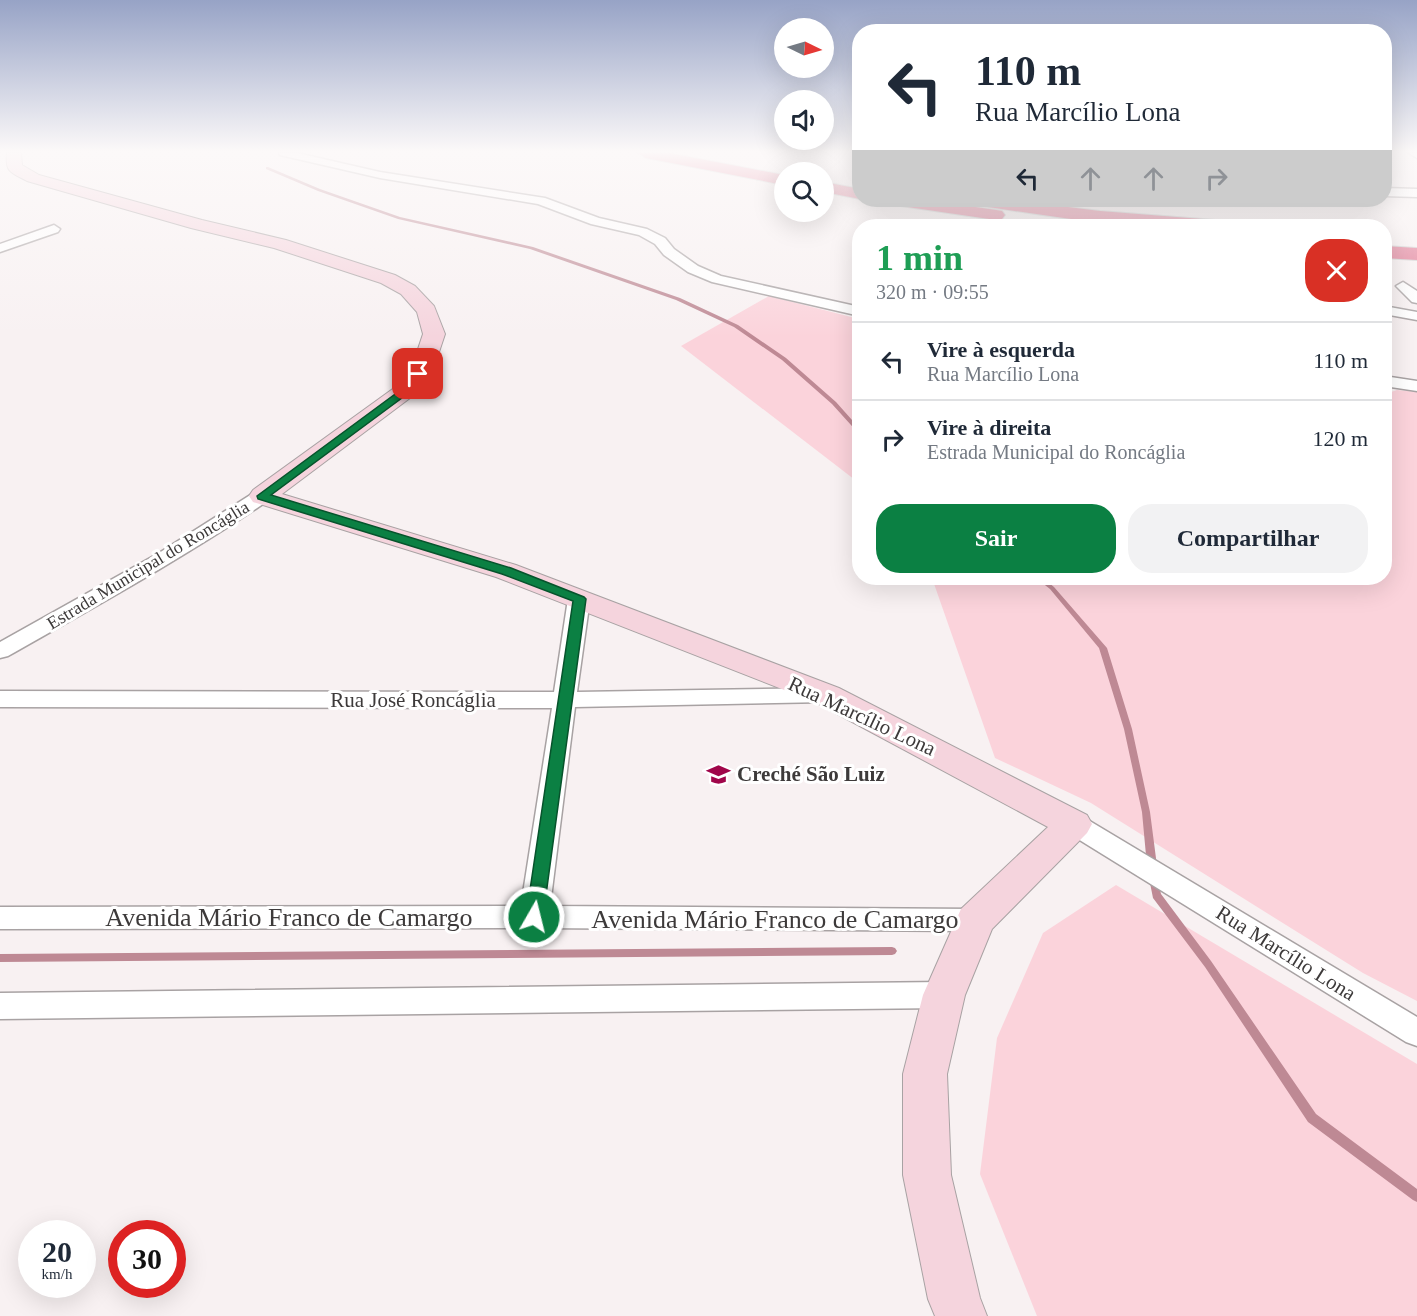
<!DOCTYPE html>
<html lang="pt">
<head>
<meta charset="utf-8">
<style>
	:root { --surface:#fff; --page:#f2f2f3; --text:#1f2937; --muted:#747a83; --line:#e0e1e3; --accent:#0b8043 }
	body { margin:0; font-family:Georgia,serif; background:var(--page); color:var(--text); height:100vh; display:flex; flex-direction:column; font-size:22px; white-space:nowrap }
	* { box-sizing:border-box; margin:0 }
	p { font-size:20px; color:var(--muted) }
	.icon { flex:none; width:33px; height:33px; fill:none; stroke:currentColor; stroke-width:2; stroke-linecap:round; stroke-linejoin:round }
	.map { position:relative; flex:1; overflow:hidden }
	.details { position:absolute; left:852px; top:219px; width:540px; height:366px; display:flex; flex-direction:column; background:var(--surface); border-radius:24px; box-shadow:0 6px 24px #0002 }
	.details>* { flex:none }
	.guide { position:absolute; left:852px; top:24px; width:540px; height:183px; border-radius:24px; box-shadow:0 6px 24px #0002; background:#fff; color:var(--text); overflow:hidden }
	.needle { width:39px; rotate:95deg }
	.fabs { position:absolute; left:774px; top:18px; display:grid; gap:12px }
	.fabs a { display:grid; place-items:center; width:60px; height:60px; border-radius:50%; background:var(--surface); box-shadow:0 6px 24px #0002; font-size:30px }
	.speed { position:absolute; left:18px; top:1220px; display:flex; gap:12px; font-size:30px; font-weight:700; text-align:center }
	.speed>* { display:grid; place-content:center; width:78px; height:78px; border-radius:50%; background:var(--surface); box-shadow:0 6px 24px #0002; line-height:1 }
	.speed small { font-size:15px; font-weight:400 }
	.speed .limit { border:9px solid #d22; background:#fff; color:#111 }
	.pin { position:absolute; display:grid; place-items:center; width:51px; height:51px; color:#fff; margin:-26px; border-radius:12px; box-shadow:0 3px 9px #0006 }
	.me { position:absolute; width:66px; margin:-33px; rotate:8deg; stroke-linejoin:round; filter:drop-shadow(0 0 4px #0008) }
	.turn { display:flex; align-items:center; gap:21px; height:126px; padding:0 24px; font-size:27px }
	.turn .icon { width:78px; height:78px; stroke-width:2.5 }
	.turn b { display:block; font-size:42px; line-height:51px }
	.lanes { display:flex; align-items:center; height:57px; padding:0 24px; background:#0003; justify-content:center; gap:30px; direction:ltr }
	.lanes .off { opacity:.35 }
	.round { display:grid; place-items:center; flex:none; width:63px; height:63px; border-radius:24px; background:var(--page) }
	.summary { display:flex; align-items:center; justify-content:space-between; height:102px; padding:0 24px }
	h1 { font-size:36px; font-weight:700; line-height:45px; color:#1e9e55 }
	.cta { display:flex; gap:12px; margin-top:auto; padding:12px 24px }
	.cta a { flex:1; height:69px; border-radius:24px; background:var(--accent); color:#fff; font-size:24px; font-weight:700; line-height:69px; text-align:center }
	.cta a+a { background:var(--page); color:var(--text) }
	ul { padding:0; list-style:none }
	li { display:flex; align-items:center; gap:18px; height:78px; padding:0 24px; border-top:2px solid var(--line) }
	li div { flex:1 }
	li b { display:block; font-size:22px }
	li em { font-style:normal }
	.map>svg:first-child { display:block }
	.green { fill:#fbd3db }
	.lines { fill:none; stroke-linecap:round; stroke-linejoin:round }
	.stream { fill:#be8994; fill-rule:evenodd }
	.street-casing { stroke:#a8a2a3; stroke-width:3 }
	.secondary-casing { stroke:#a8a2a3; stroke-width:2 }
	.highway-casing { stroke:#d0d0d0; stroke-width:2 }
	.street { fill:#fff; fill-rule:evenodd }
	.secondary { fill:#f5d4dd; fill-rule:evenodd }
	.highway { fill:#df708d; fill-rule:evenodd }
	.route { fill:#0b8043; stroke:#07532c; stroke-width:1.5 }
	.labels { text-anchor:middle; dominant-baseline:central; stroke-width:6; stroke-linejoin:round; paint-order:stroke }
	.far-street-label { font-size:18px; fill:#3d3a3a; stroke:#fff }
	.street-label { font-size:21px; fill:#3d3a3a; stroke:#fff }
	.poi-label { font-size:21px; font-weight:bold; fill:#3d3a3a; stroke:#fff; text-anchor:start }
	.near-street-label { font-size:26px; fill:#3d3a3a; stroke:#fff }
</style>
</head>
<body>
<div class="map">
<svg width="1417" height="1316" viewBox="0 0 1417 1316">
	<rect width="100%" height="100%" fill="#f8f1f2"/>
	<g class="green">
		<polygon points="769,296 859,319 859,483 681,346"/>
		<polygon points="1397,390 1417,392 1417,1001 1363,973 1091,803 995,758 932,578 1384,578 1385,394"/>
		<polygon points="1116,885 1417,1064 1417,1316 1037,1316 980,1174 997,1038 1043,933"/>
	</g>
	<g class="lines">
		<g class="stream">
			<polygon points="266,167 268,167 320,189 400,217 533,247 680,298 738,325 786,358 836,402 860,429 860,435 832,404 782,360 734,327 676,300 530,249 398,219 318,191 266,169"/>
			<polygon points="1036,578 1043,578 1054,587 1107,648 1132,729 1150,812 1157,866 1155,868 1152,869 1149,868 1147,866 1142,812 1124,729 1099,648 1050,589"/>
			<polygon points="1154,875 1157,876 1161,894 1211,961 1316,1114 1417,1189 1417,1202 1413,1200 1308,1122 1205,967 1153,898 1149,878 1151,876"/>
			<polygon points="892,947 895,948 897,951 895,954 892,955 0,962 0,954"/>
		</g>
		<defs>
			<g id="street">
				<polygon points="279,153 297,153 380,172 545,198 599,218 647,229 665,238 674,249 698,266 721,276 860,307 860,316 712,282 688,272 664,255 655,244 639,235 591,224 538,204 380,178 280,155"/>
				<polygon points="1409,153 1417,153 1417,158"/>
				<polygon points="1384,188 1417,189 1417,197 1384,196"/>
				<polygon points="54,225 60,229 58,232 0,252 0,244"/>
				<polygon points="1403,282 1417,291 1417,303 1412,302 1396,286"/>
				<polygon points="1384,306 1417,312 1417,320 1384,314"/>
				<polygon points="1384,376 1417,381 1417,391 1384,386"/>
				<path d="M262,490L269,492L271,496L269,500C185,557 96,606 8,656L0,658V642L159,553L255,492Z"/>
				<polygon points="579,593 586,595 590,599 577,692 827,688 835,690 839,695 835,700 827,702 575,707 550,906 975,909 985,912 989,920 985,928 975,931 534,928 0,929 0,907 521,906 552,708 0,707 0,691 554,692 568,599 572,595"/>
				<polygon points="1074,815 1083,817 1417,1017 1417,1046 1406,1042 1065,831 1061,824 1065,817"/>
				<polygon points="944,982 955,986 959,995 955,1004 944,1008 0,1019 0,993"/>
			</g>
			<path id="secondary" d="M7,153H21L22,165L39,175L202,220L286,240L395,275L415,286L434,306L445,334L436,361L418,392L282,494L516,565L839,688L1087,815L1092,824L1087,833L992,929L965,995L947,1074L951,1175L980,1298L987,1316H935L928,1299L903,1175V1074L923,995L961,909L1048,827L815,702L496,577L253,502L249,496L253,490L401,383L414,361L423,334L417,312L401,294L381,283L274,248L191,228L27,181C11,172 5,173 7,153Z"/>
			<g id="highway">
				<polygon points="638,153 669,153 784,175 784,185 646,158"/>
				<polygon points="824,182 860,189 860,199 824,192"/>
				<polygon points="886,200 927,200 996,210 1002,211 1005,215 1002,219 996,220 894,205 888,204"/>
				<path d="M964,200H1011L1100,211L1215,220L1222,222L1224,226C1148,235 1050,215 973,205L967,204Z"/>
				<polygon points="1384,246 1417,248 1417,260 1384,258"/>
			</g>
		</defs>
		<use href="#street" class="street-casing"/>
		<use href="#secondary" class="secondary-casing"/>
		<use href="#highway" class="highway-casing"/>
		<use href="#street" class="street"/>
		<use href="#secondary" class="secondary"/>
		<use href="#highway" class="highway"/>
	</g>
	<linearGradient id="sky" x2="0" y2="1"><stop stop-color="#97a3c6"/><stop offset="0.45" stop-color="#fcf9f9"/><stop offset="1" stop-color="#fcf9f9" stop-opacity="0"/></linearGradient>
	<rect width="1417" height="337" fill="url(#sky)"/>
	<polygon class="route" points="418,371 422,374 414,389 271,495 511,568 584,597 586,599 543,917 540,922 534,924 528,922 526,917 573,601 502,574 258,499 257,496 406,386 414,372"/>
	<defs>
		<symbol id="school-bare" viewBox="-9 -9 18 18"><path d="M0-5L7-2L0 1L-7-2ZM-4 1L0 2.5L4 1V4Q0 6-4 4Z" fill="#a0064a" stroke="#fff" stroke-width="2.5" paint-order="stroke"/></symbol>
	</defs>
	<g fill-rule="evenodd">
		<use href="#school-bare" x="702" y="758" width="33" height="33"/>
	</g>
	<g class="labels">
		<g class="far-street-label">
			<text transform="translate(148 565) rotate(-31)">Estrada Municipal do Roncáglia</text>
		</g>
		<g class="street-label">
			<text x="413" y="700">Rua José Roncáglia</text>
			<text transform="translate(862 716) rotate(25)">Rua Marcílio Lona</text>
			<text transform="translate(1286 953) rotate(32)">Rua Marcílio Lona</text>
		</g>
		<g class="poi-label">
			<text x="737" y="774">Creché São Luiz</text>
		</g>
		<g class="near-street-label">
			<text x="289" y="917">Avenida Mário Franco de Camargo</text>
			<text x="775" y="919">Avenida Mário Franco de Camargo</text>
		</g>
	</g>
</svg>
<div class="fabs">
<a><svg class="needle" viewBox="-14 -14 28 28"><path d="M0-13l5 13h-10z" fill="#e53935"/><path d="M0 13l5-13h-10z" fill="#747a83"/></svg></a>
<a><svg class="icon" aria-label="sound" viewBox="0 0 24 24"><path d="M4 9h4l5-4v14l-5-4H4zM17 9q2 3 0 6"/></svg></a>
<a><svg class="icon" aria-label="search" viewBox="0 0 24 24"><circle cx="10" cy="10" r="6"/><path d="M15 15l6 6"/></svg></a>
</div>
<div class="speed"><div>20<small>km/h</small></div><div class="limit">30</div></div>
<div class="pin" style="left:418px;top:374px;background:#d93025"><svg class="icon" aria-label="arrive" viewBox="0 0 24 24"><path d="M6 21V4h12l-3 4 3 4H6"/></svg></div>
<svg class="me" style="left:534px;top:917px" viewBox="-20 -20 40 40"><circle r="17" fill="#0b8043" stroke="#fff" stroke-width="3"/><path d="M0-11L8 9 0 5-8 9z" fill="#fff"/></svg>
<div class="guide">
<div class="turn"><svg class="icon" aria-label="left" viewBox="0 0 24 24"><path d="M17 20v-9H6M10 6l-5 5 5 5"/></svg><div><b>110 m</b>Rua Marcílio Lona</div></div>
<div class="lanes"><svg class="icon" aria-label="left" viewBox="0 0 24 24"><path d="M17 20v-9H6M10 6l-5 5 5 5"/></svg><svg class="icon off" aria-label="ahead" viewBox="0 0 24 24"><path d="M12 20V5M6 11l6-6 6 6"/></svg><svg class="icon off" aria-label="ahead" viewBox="0 0 24 24"><path d="M12 20V5M6 11l6-6 6 6"/></svg><svg class="icon off" aria-label="right" viewBox="0 0 24 24"><path d="M7 20v-9h11M14 6l5 5-5 5"/></svg></div>
</div>
<section class="details">
<div class="summary"><div><h1>1 min</h1><p>320 m · 09:55</p></div><a class="round" style="background:#d93025;color:#fff"><svg class="icon" aria-label="close" viewBox="0 0 24 24"><path d="M6 6l12 12M18 6L6 18"/></svg></a></div>
<ul>
<li><svg class="icon" aria-label="left" viewBox="0 0 24 24"><path d="M17 20v-9H6M10 6l-5 5 5 5"/></svg><div><b>Vire à esquerda</b><p>Rua Marcílio Lona</p></div><em>110 m</em></li>
<li><svg class="icon" aria-label="right" viewBox="0 0 24 24"><path d="M7 20v-9h11M14 6l5 5-5 5"/></svg><div><b>Vire à direita</b><p>Estrada Municipal do Roncáglia</p></div><em>120 m</em></li>
</ul>
<div class="cta"><a>Sair</a><a>Compartilhar</a></div>
</section>
</div>
</body>
</html>
